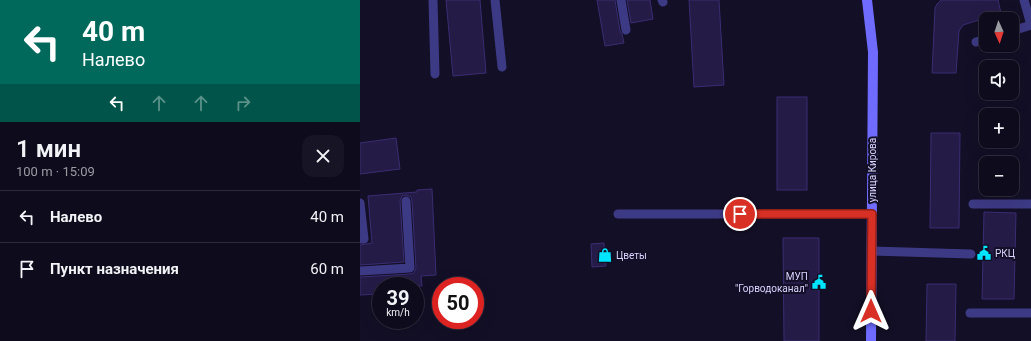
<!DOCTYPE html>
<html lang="ru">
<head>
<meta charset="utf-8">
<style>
	:root { --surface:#0e0b1c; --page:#171425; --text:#f1f3f6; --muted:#9b9ba3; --line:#2e2b3b }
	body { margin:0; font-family:Roboto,sans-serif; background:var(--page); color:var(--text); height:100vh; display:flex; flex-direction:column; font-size:15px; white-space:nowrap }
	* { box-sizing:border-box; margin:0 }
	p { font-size:13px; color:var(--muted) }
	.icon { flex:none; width:22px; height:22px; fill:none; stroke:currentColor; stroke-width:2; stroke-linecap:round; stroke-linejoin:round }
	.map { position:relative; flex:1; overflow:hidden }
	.panel { display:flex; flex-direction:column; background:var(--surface); width:360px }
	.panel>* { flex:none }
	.top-card { background:#00695c; color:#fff; overflow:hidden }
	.needle { width:26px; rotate:177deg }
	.tools { position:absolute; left:619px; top:12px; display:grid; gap:8px }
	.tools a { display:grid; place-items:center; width:40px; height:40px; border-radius:8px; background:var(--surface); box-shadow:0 4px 16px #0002,0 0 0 1px var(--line); font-size:20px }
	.speed { position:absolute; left:12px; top:277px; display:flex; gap:8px; font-size:20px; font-weight:700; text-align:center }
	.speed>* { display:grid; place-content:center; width:52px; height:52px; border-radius:50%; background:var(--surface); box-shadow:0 4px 16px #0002,0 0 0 1px var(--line); line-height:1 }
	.speed small { font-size:10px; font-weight:400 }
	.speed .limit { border:6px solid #d22; background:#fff; color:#111 }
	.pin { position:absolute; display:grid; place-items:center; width:34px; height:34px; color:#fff; margin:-17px; border:2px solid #fff; border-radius:50%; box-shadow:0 1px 4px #0007 }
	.me { position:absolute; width:44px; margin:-22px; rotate:0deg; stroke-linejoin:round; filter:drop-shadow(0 0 3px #0008) }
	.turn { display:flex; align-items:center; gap:14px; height:84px; padding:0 16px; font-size:18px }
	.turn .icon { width:52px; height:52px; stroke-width:2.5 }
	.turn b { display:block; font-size:28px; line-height:34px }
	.lanes { display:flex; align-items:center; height:38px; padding:0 16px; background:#0003; justify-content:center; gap:20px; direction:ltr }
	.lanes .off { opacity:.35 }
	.round { display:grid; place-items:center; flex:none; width:42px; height:42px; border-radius:12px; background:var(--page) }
	.overview { display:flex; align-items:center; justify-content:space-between; height:68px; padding:0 16px }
	h1 { font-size:24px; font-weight:600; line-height:30px }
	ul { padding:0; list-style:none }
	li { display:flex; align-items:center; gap:12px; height:52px; padding:0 16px; border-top:1px solid var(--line) }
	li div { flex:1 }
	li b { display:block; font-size:15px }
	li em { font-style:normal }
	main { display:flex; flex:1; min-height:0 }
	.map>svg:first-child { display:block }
	.building { fill:#241b47; stroke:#3b2d73 }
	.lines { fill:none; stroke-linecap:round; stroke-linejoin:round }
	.service { stroke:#3d3a85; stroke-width:9 }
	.secondary { stroke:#6f6bff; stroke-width:10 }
	.route-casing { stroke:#8d1f18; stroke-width:10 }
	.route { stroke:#d93025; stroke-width:7 }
	.labels { text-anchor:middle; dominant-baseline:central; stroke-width:4; stroke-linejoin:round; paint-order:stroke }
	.street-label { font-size:10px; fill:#d9d4ff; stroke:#130f26 }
	.poi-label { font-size:10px; fill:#d9d4ff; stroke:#130f26; text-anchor:start }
</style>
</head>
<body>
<main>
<section class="panel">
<div class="top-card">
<div class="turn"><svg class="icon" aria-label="left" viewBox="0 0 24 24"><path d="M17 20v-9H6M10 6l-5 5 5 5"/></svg><div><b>40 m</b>Налево</div></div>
<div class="lanes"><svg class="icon" aria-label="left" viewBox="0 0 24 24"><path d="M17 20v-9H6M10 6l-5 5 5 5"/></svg><svg class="icon off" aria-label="ahead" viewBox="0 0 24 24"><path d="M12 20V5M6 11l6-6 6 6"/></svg><svg class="icon off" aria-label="ahead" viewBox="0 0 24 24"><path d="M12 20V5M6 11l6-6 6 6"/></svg><svg class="icon off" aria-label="right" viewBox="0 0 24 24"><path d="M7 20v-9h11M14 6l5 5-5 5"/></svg></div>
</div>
<div class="overview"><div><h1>1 мин</h1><p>100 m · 15:09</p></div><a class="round"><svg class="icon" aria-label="close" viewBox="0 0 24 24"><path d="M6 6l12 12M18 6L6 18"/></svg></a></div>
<ul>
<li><svg class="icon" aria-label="left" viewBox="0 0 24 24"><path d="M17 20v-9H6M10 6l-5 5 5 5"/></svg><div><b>Налево</b></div><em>40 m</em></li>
<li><svg class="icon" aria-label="arrive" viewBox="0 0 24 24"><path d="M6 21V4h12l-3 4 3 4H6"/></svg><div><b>Пункт назначения</b></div><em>60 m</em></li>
</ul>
</section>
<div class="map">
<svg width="671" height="341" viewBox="0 0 671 341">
	<rect width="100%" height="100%" fill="#130f26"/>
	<g class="building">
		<polygon points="86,0 120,0 126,73 93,76"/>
		<polygon points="237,0 255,0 260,31 262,34 264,43 245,46"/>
		<polygon points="267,0 290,0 293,19 271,23"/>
		<polygon points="329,0 359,0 364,85 334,87"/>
		<polygon points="581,0 638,0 641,13 603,25 599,31 596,73 572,73 575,8 577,4"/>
		<rect x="417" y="97" width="30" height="93"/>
		<polygon points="571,133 600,133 599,228 570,228"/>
		<polygon points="36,138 40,169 0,174 0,143"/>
		<polygon points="72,189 76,275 61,276 62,286 21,286 21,294 0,295 0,277 50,274 54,273 56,268 52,201 51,197 46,195 42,196 40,201 44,262 0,265 0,245 12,243 8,196 57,192 57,190"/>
		<polygon points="624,212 656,213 654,299 622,299"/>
		<polygon points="423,238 459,238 459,341 424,341"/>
		<polygon points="244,243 246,266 232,267 231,244"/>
		<polygon points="567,284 596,284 595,341 566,341"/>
	</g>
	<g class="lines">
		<g class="service">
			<polyline points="73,0 75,74"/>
			<polyline points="135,0 142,67"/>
			<polyline points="261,0 266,30"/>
			<polyline points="302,0 303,2"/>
			<polyline points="664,0 671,25"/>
			<polyline points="652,31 671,25"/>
			<polyline points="616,42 626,39"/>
			<polyline points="0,203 4,239 0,239"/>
			<polyline points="613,204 671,204"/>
			<polyline points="258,214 512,214"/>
			<polyline points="512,251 611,254"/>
			<polyline points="0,271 50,268 46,201"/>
			<polyline points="610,313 671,313"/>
		</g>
		<polyline class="secondary" points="507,0 513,52 511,341"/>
	</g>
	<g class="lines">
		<defs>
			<polyline id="route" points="380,214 512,214 511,311"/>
		</defs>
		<use href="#route" class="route-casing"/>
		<use href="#route" class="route"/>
	</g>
	<defs>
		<symbol id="civic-bare" viewBox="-9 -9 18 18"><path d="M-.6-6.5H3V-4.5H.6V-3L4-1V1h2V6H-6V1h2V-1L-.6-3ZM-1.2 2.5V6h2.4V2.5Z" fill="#00e5ff" stroke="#130f26" stroke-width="2.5" paint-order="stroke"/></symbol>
		<symbol id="shop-bare" viewBox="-9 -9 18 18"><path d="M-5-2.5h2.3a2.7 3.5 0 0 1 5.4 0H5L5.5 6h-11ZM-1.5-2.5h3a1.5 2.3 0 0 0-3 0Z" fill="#00e5ff" stroke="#130f26" stroke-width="2.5" paint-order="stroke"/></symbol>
	</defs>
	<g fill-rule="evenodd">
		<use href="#civic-bare" x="614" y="243" width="20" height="20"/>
		<use href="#shop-bare" x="235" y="245" width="20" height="20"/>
		<use href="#civic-bare" x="449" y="272" width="20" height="20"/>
	</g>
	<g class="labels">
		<g class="street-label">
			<text transform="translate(512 170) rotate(-90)">улица Кирова</text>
		</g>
		<g class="poi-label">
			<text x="635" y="253">РКЦ</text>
			<text x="256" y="255">Цветы</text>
			<text x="448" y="276" text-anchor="end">МУП<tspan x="448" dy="12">"Горводоканал"</tspan></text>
		</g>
	</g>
</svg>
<div class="tools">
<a><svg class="needle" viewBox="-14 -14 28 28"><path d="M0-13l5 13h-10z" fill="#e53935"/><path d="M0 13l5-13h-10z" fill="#9b9ba3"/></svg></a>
<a><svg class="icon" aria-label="sound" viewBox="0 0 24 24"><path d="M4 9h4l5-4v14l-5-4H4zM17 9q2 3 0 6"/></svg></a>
<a>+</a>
<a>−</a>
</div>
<div class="speed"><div>39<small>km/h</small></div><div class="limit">50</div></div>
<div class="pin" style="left:380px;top:214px;background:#d93025"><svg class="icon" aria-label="arrive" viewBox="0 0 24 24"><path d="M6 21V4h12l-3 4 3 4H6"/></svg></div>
<svg class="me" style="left:511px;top:311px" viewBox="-20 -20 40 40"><path d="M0-17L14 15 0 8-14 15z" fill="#d93025" stroke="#fff" stroke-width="4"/></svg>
</div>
</main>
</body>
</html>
